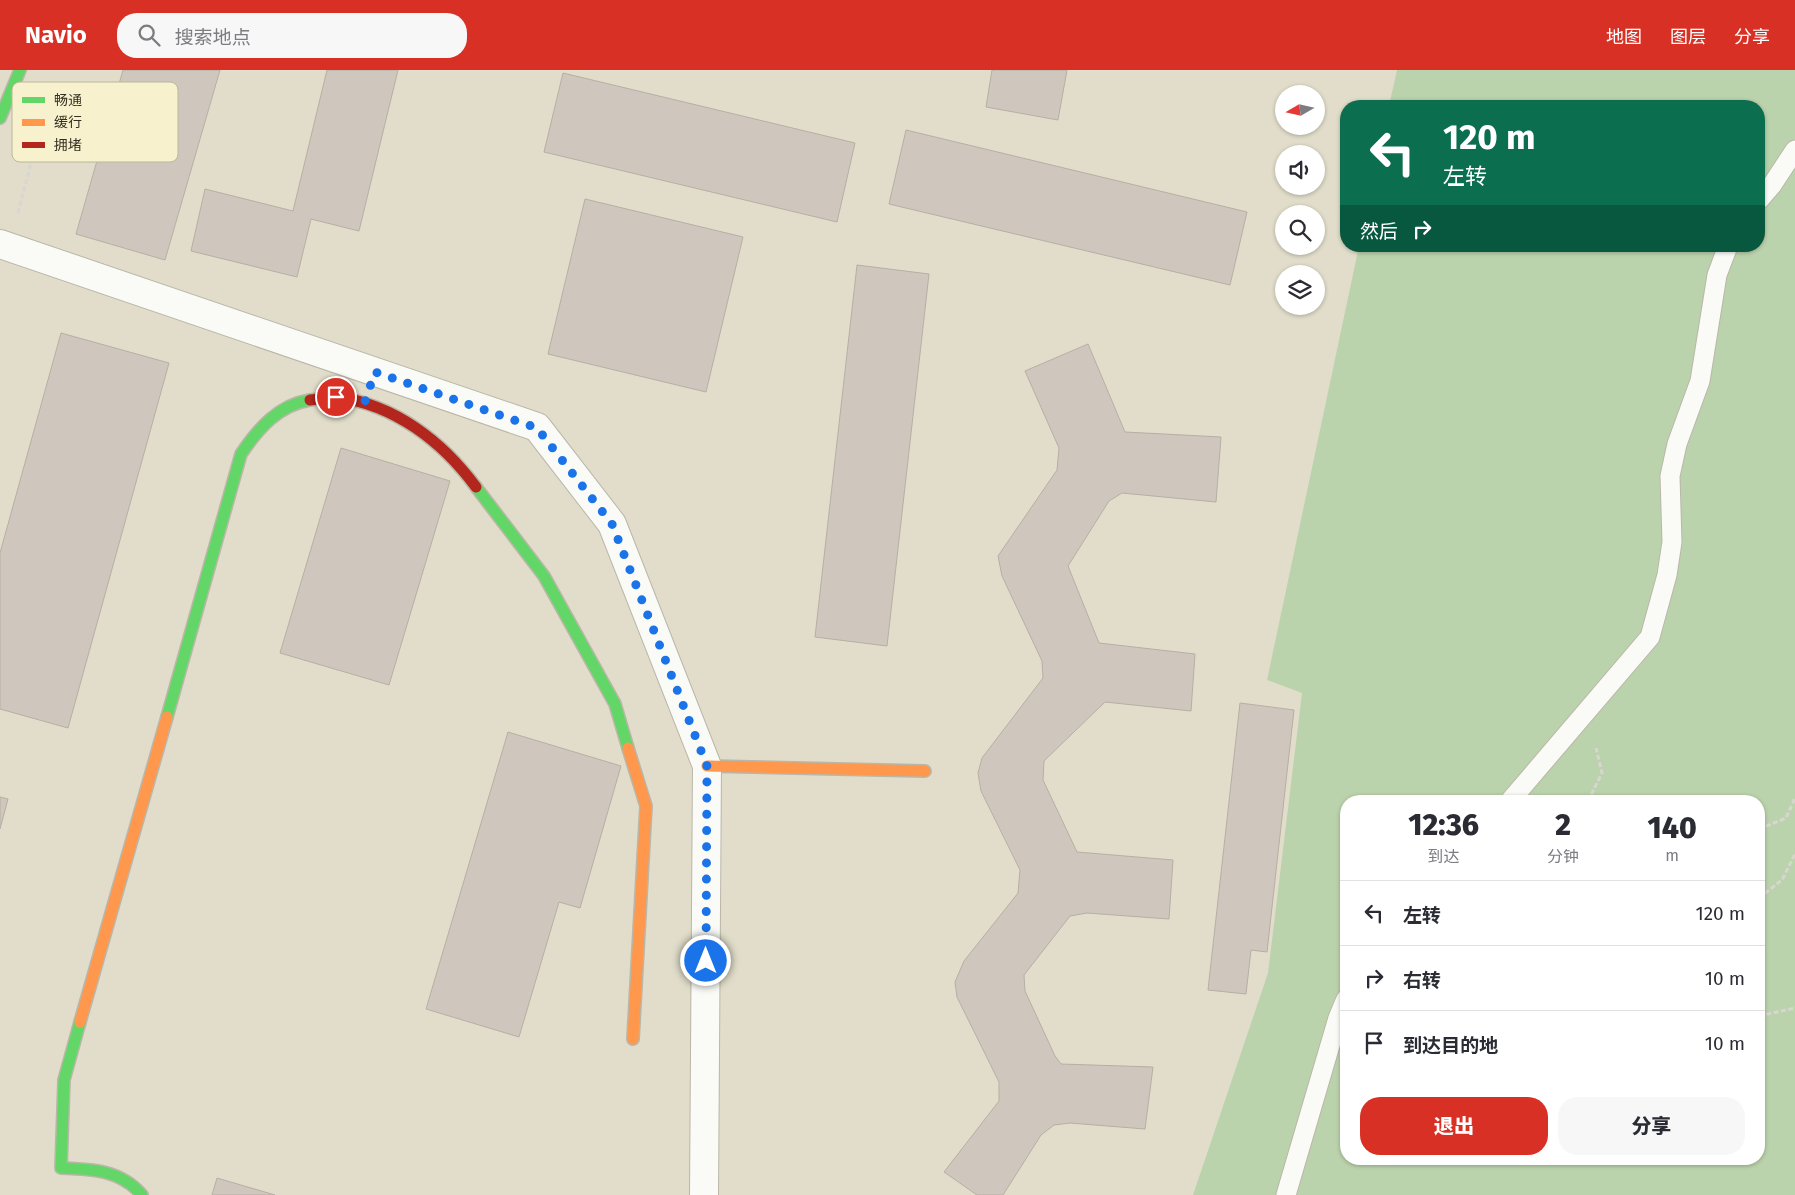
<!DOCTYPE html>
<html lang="zh">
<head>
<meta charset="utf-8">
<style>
	:root { --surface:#fff; --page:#f7f7f7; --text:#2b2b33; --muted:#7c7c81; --line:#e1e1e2; --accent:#d93025 }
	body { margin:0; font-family:"Fira Sans","Noto Sans SC",sans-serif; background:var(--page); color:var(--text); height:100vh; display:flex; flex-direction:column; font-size:19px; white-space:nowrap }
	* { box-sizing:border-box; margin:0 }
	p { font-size:16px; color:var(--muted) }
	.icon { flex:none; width:28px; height:28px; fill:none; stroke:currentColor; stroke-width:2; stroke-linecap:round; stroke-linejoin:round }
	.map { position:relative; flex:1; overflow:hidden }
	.drawer { position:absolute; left:1340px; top:725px; width:425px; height:370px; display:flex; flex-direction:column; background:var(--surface); border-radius:20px; box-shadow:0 1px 4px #0004 }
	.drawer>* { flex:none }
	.hud { position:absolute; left:1340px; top:30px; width:425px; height:152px; border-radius:20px; box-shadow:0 1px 4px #0004; background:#0b6e4f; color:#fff; overflow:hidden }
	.needle { width:32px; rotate:261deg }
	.tools { position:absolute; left:1275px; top:15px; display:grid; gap:10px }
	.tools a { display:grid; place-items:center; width:50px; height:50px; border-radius:50%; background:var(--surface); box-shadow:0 1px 4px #0004; font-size:25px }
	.pin { position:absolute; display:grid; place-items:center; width:42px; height:42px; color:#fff; margin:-21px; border:2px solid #fff; border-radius:50%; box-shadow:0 1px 5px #0007 }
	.me { position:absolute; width:55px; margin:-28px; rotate:0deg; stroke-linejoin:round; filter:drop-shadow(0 0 4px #0008) }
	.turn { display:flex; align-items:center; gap:18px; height:105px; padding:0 20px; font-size:22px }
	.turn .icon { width:65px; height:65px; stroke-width:2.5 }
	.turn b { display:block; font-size:35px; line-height:42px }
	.then { display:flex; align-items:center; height:48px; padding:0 20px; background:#0003; gap:10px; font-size:19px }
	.eta { display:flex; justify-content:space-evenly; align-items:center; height:85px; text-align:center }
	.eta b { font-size:30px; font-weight:800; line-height:35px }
	.cta { display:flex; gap:10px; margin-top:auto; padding:10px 20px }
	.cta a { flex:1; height:58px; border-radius:20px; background:var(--accent); color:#fff; font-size:20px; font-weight:800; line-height:58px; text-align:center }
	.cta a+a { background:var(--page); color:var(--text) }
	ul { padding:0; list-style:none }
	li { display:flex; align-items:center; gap:15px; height:65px; padding:0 20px; border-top:1px solid var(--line) }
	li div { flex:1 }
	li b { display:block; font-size:19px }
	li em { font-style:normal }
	header { display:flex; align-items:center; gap:30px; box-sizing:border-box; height:70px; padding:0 25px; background:var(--accent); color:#fff }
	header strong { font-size:24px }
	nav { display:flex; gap:28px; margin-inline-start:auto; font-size:18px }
	.search { width:350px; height:45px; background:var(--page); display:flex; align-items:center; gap:12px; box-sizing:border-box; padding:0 18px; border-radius:20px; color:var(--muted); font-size:19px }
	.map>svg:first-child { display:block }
	.green { fill:#bbd3ac; fill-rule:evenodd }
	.building { fill:#cfc6bd; stroke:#b7aea4 }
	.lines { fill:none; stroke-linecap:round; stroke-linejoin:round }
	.lane-casing { stroke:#bab7a8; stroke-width:21 }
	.street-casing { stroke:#bab7a8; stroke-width:30 }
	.fast-casing { stroke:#bab7a8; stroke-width:14 }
	.slow-casing { stroke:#bab7a8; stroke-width:14 }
	.jam-casing { stroke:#bab7a8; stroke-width:14 }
	.path { stroke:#d8d6d0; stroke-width:3; stroke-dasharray:5 2.5; stroke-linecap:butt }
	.lane { stroke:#fafaf7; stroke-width:19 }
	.street { stroke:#fafaf7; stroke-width:28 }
	.fast { stroke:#63d668; stroke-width:11 }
	.slow { stroke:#ff974d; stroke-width:11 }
	.jam { stroke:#b3261e; stroke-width:11 }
	.route { stroke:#1a73e8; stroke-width:9; stroke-dasharray:0 16.2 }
	.key { fill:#f7f1ce; stroke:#bcb79a; stroke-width:1 }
	.key-label { font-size:14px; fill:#322f22 }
</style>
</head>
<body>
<header>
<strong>Navio</strong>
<div class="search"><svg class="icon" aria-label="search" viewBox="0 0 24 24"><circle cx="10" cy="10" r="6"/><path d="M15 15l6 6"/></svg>搜索地点</div>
<nav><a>地图</a><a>图层</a><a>分享</a></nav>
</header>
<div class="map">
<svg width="1795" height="1125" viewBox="0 0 1795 1125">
	<rect width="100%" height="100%" fill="#e1ddca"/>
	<path class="green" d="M1397,0H1795V1125H1193L1268,903L1302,623L1267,610L1359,176H1759V36H1389ZM1346,731H1759V1089H1346Z"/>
	<g class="building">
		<polygon points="123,0 220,0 165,190 76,164"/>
		<polygon points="327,0 398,0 359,161 311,149 297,207 191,181 205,119 293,141"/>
		<polygon points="992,0 1067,0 1058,50 986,37"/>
		<polygon points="563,3 855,73 837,152 544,82"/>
		<polygon points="906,60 1247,142 1230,215 889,134"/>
		<polygon points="585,129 743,167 706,322 548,284"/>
		<polygon points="857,195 929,204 887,576 815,567"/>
		<polygon points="61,263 169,293 68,658 0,639 0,483"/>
		<polygon points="1088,274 1125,362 1221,367 1216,432 1122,423 1109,431 1068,496 1099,573 1195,584 1191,641 1105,632 1044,691 1043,710 1077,782 1173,790 1169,849 1087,843 1070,846 1024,905 1025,921 1055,986 1061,994 1153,997 1145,1059 1070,1053 1054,1055 1041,1065 1003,1125 977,1125 944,1102 999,1031 999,1012 957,927 955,912 964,891 1018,823 1020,800 981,721 978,703 982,688 1043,608 1042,591 1002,506 998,486 1057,400 1059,378 1025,301"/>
		<polygon points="341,378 450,411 389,615 280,583"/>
		<polygon points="1240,633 1294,640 1267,882 1251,880 1246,924 1208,920"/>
		<polygon points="508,662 621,696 580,838 559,832 519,967 426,939"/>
		<polygon points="0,727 8,729 0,759"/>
		<polygon points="217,1108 275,1125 212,1125"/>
	</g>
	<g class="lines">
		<defs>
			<g id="lane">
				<polyline points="1759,130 1772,115 1795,80"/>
				<polyline points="1510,731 1650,567 1667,505 1672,472 1670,406 1677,374 1700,311 1717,205 1728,176"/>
				<polyline points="1286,1125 1338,948 1346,929"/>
			</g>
			<polyline id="street" points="0,174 537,357 612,454 707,696 704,1125"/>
			<g id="fast">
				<polyline points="0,48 20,0"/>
				<polyline points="476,417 544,506 615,634 628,678"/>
				<path d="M167,647L241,384C258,359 278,335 310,330"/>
				<path d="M80,952L64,1010L61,1098C92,1099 121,1100 142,1125"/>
			</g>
			<g id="slow">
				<polyline points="628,678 646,736 633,969"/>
				<polyline points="707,696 925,701"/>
				<polyline points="80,952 167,647"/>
			</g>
			<path id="jam" d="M310,330C319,329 329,326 337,327C395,335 442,371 476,417"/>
		</defs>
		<use href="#lane" class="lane-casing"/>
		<use href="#street" class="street-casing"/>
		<use href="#fast" class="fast-casing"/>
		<use href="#slow" class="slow-casing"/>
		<use href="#jam" class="jam-casing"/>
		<g class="path">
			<polyline points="18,143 45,40"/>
			<polyline points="1588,731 1602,703 1596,678"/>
			<polyline points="1759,759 1786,748 1795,728"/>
			<polyline points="1759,828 1782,810 1795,784"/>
			<polyline points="1759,946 1795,938"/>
		</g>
		<use href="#lane" class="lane"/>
		<use href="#street" class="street"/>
		<use href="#fast" class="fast"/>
		<use href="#slow" class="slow"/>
		<use href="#jam" class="jam"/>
	</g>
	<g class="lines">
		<polyline class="route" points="336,327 364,334 375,302 537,358 612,454 707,696 706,891"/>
	</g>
	<rect x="12" y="12" width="166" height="80" rx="8" class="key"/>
	<rect x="22" y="27" width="23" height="6" fill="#63d668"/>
	<rect x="22" y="49" width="23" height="7" fill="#ff974d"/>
	<rect x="22" y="72" width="23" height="6" fill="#b3261e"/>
	<g class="key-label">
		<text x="54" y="35">畅通</text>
		<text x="54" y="57">缓行</text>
		<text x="54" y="80">拥堵</text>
	</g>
</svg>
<div class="tools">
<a><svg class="needle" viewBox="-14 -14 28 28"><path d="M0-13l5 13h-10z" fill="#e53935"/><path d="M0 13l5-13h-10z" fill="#7c7c81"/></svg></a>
<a><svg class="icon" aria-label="sound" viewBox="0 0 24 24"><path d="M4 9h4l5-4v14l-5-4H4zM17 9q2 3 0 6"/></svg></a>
<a><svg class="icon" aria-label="search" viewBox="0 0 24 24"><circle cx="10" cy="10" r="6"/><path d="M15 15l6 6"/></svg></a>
<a><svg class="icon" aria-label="layers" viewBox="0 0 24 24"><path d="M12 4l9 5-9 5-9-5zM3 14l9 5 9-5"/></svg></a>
</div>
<div class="pin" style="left:336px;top:327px;background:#d93025"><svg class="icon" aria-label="arrive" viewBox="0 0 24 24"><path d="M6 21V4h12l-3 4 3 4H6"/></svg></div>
<svg class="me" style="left:706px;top:891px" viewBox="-20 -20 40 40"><circle r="17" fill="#1a73e8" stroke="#fff" stroke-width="3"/><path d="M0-11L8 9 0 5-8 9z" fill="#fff"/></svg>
<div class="hud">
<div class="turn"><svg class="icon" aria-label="left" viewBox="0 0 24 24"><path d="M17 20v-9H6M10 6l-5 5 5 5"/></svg><div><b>120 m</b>左转</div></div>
<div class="then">然后<svg class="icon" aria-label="right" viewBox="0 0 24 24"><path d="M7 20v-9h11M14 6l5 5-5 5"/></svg></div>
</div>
<section class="drawer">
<div class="eta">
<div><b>12:36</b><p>到达</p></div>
<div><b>2</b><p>分钟</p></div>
<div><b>140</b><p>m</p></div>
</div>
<ul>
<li><svg class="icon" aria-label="left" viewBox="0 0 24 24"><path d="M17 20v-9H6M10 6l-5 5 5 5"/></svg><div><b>左转</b></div><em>120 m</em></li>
<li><svg class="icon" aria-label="right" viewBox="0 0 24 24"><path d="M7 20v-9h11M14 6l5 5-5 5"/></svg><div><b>右转</b></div><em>10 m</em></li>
<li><svg class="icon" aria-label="arrive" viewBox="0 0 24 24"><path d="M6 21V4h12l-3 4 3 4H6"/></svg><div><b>到达目的地</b></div><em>10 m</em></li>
</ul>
<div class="cta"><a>退出</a><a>分享</a></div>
</section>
</div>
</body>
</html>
